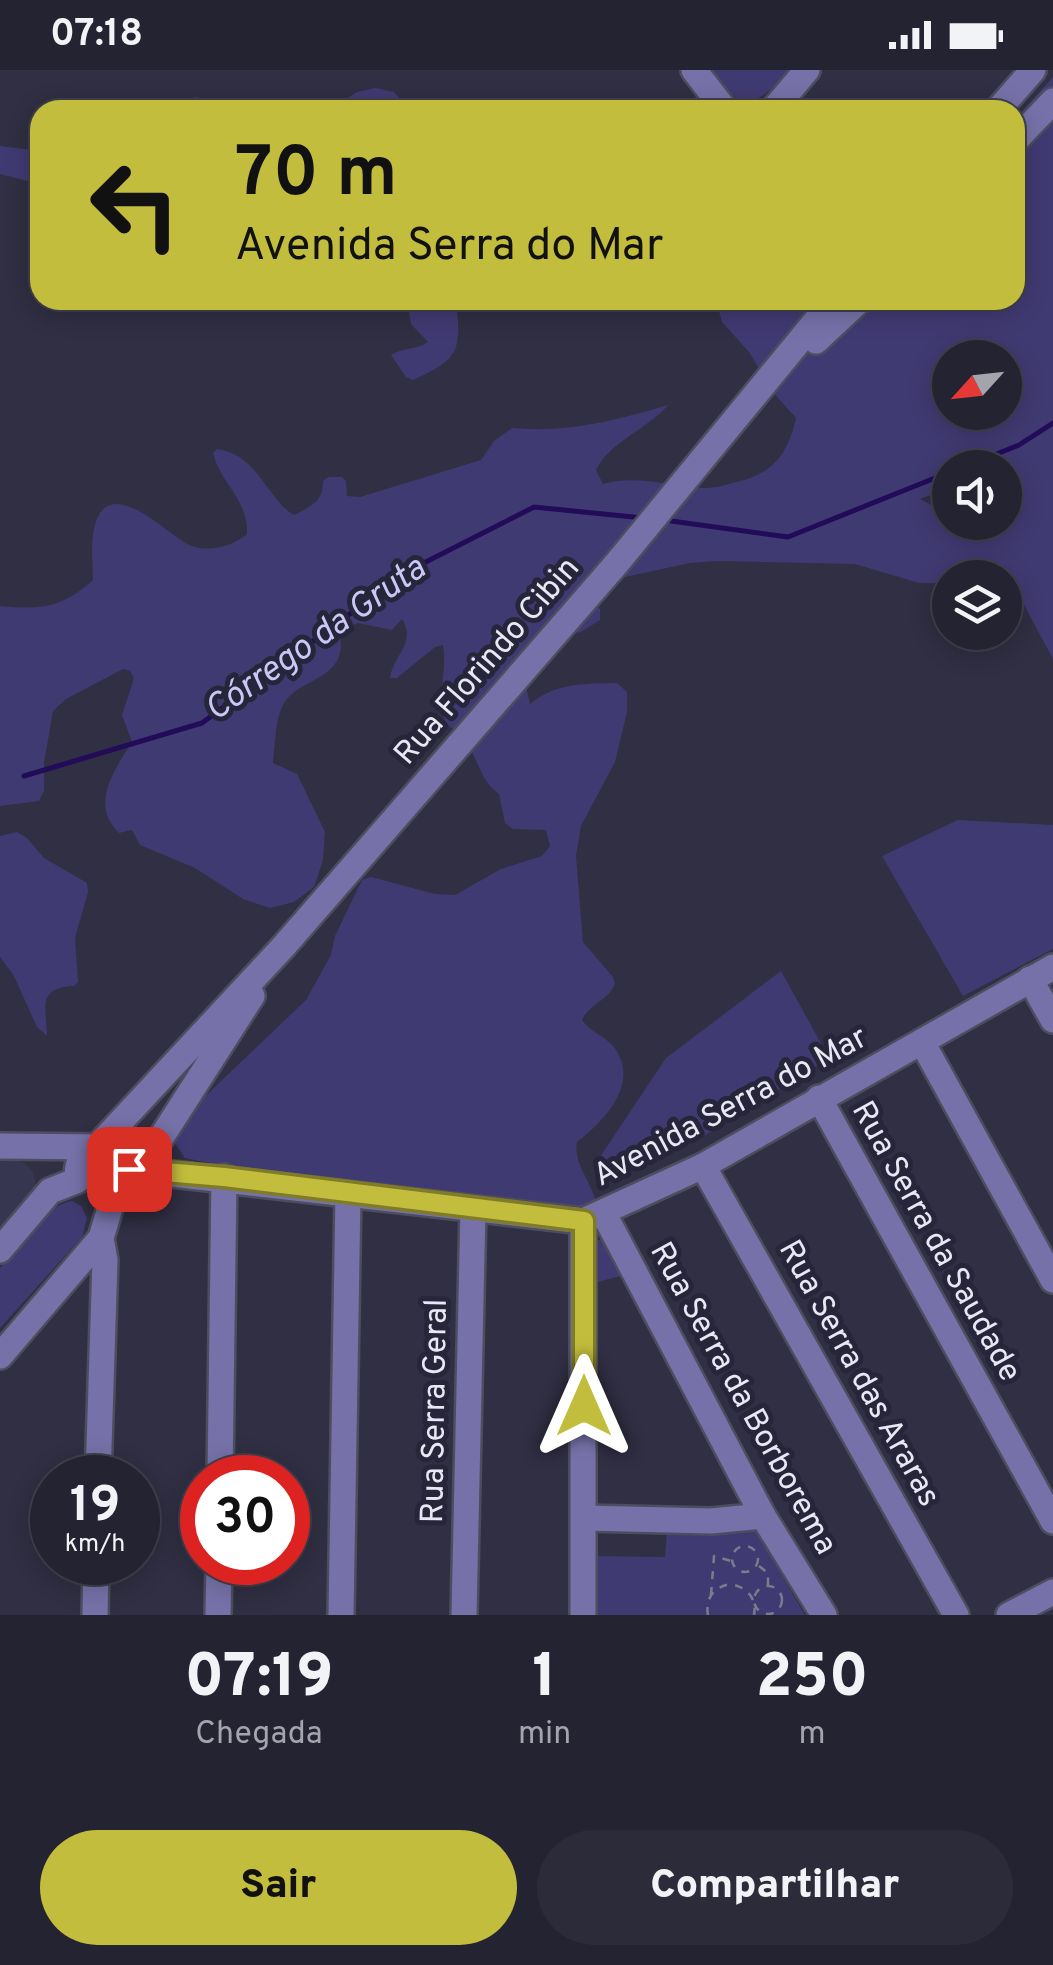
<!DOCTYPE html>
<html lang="pt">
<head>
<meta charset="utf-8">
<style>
	:root { --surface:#242332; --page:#2c2b3a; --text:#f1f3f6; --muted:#a3a4ac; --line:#41404d; --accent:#c3bd3e }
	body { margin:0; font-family:Overpass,sans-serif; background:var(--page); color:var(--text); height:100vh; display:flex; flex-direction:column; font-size:38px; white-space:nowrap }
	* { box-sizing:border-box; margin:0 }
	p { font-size:32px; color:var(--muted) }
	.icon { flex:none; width:55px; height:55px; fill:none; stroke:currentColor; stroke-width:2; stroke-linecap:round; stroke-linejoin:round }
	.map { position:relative; height:1545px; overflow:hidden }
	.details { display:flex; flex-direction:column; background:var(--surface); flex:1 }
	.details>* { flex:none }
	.top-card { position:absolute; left:30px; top:30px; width:995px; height:210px; border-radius:30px; box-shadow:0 5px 25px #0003,0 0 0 2px var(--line); background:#c3bd3e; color:#111; overflow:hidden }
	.needle { width:65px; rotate:243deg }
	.controls { position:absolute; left:932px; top:270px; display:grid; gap:20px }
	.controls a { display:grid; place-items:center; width:90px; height:90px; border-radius:50%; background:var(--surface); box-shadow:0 5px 25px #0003,0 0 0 2px var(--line); font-size:50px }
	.speed { position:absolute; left:30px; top:1385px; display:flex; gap:20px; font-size:50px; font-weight:700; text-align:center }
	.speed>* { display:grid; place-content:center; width:130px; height:130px; border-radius:50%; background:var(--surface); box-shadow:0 5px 25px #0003,0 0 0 2px var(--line); line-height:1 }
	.speed small { font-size:25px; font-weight:400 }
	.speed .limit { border:15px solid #d22; background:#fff; color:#111 }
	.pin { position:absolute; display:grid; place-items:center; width:85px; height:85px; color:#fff; margin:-42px; border-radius:20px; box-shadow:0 5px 15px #0006 }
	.me { position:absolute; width:110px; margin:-55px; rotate:0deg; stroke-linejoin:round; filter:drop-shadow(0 0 8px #0008) }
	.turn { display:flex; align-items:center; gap:35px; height:210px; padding:0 40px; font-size:45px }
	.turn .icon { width:130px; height:130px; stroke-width:2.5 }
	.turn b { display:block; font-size:70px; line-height:85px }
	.eta { display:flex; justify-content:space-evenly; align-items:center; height:170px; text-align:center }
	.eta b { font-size:60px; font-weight:800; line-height:70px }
	.primary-button { display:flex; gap:20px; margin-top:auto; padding:20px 40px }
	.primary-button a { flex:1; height:115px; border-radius:60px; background:var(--accent); color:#111; font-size:40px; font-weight:800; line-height:115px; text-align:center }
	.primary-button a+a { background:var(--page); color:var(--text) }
	.status { display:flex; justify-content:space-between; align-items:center; height:70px; padding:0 50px; background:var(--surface); direction:ltr }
	.status svg { height:28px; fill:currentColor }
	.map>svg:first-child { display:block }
	.built { fill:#373651 }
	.green { fill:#403a72; fill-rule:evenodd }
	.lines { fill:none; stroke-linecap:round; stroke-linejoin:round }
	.stream { stroke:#220b59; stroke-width:5 }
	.minor-casing { stroke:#4d4d5f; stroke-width:30 }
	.path { stroke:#7b7b8c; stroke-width:2.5; stroke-dasharray:8 8; stroke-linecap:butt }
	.minor { stroke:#7672a9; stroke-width:25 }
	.route-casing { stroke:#7f7b28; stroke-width:25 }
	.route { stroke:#c3bd3e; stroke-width:18 }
	.labels { text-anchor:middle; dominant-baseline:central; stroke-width:10; stroke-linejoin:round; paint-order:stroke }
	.street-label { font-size:32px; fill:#e8e8f5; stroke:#262539 }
	.water-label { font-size:35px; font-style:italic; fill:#c9c7f5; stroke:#262539 }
</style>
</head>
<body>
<div class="status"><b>07:18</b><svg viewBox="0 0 49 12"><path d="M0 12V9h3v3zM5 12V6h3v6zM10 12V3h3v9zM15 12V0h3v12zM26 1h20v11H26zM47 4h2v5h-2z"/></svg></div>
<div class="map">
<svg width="1053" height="1545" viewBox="0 0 1053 1545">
	<rect width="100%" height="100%" fill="#302f43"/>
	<polygon class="built" points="0,1083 24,1093 33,1102 36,1117 35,1124 0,1167"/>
	<g class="green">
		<path d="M712,0H790C758,34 742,48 712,0Z"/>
		<path d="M1053,7V589L1014,516H1005V508H950V513H919L855,494L717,491L690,493L611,510L586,528L600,539V550L581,562L559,565L526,616L530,634C557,612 584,614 617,613L627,622V642L615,692L581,756L576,786L583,872L613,907L615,914C607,932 590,933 582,950C590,962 603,965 612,975C643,1011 604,1051 577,1072C573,1092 590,1110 595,1129L583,1143L303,1112L185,1088L172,1069L177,1053L306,930L331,885L335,866L362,810L371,807L435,824L455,825L501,799L542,786L550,776L546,760L513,759L505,753L499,724C479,710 479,689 465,670C456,658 444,658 442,640C439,618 447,597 443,575L435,577L397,608H390C393,585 417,573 402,549L392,560L358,553L342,560C339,569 342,575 340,583C334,611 292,612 282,637C275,653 275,676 273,693L297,704L325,762L323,790L314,817L294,832L270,838L243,829L195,798L140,775L132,760L119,763C89,735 115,699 132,672L122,645L134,608L130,601L123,599L66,629L53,641L44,693V721L39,731L0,736V536C41,540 62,538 93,510C93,493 90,471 95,455C109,402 168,465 189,475C208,483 232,477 247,464C248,428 220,413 213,383L217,379C258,384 268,431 294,445C311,436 323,432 323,411L328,407H342L346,411L347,426L360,427L481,390L494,371L512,358C567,363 614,351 668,335C648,359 609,372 596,400L603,414C637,404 670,417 705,418C715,418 726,415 736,412C773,404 788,384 796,348L770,319L750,283L722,252L716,230H1015V49ZM950,288H1005V342H950ZM950,398H1005V452L980,453L983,461L965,453L950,452V445L920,429L950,418Z"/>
		<polygon points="375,18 394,22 410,40 338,40 339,34 357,22"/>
		<polygon points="195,27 251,37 257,40 163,40"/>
		<polygon points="0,76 40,81 40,114 0,104"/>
		<path d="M407,230H456C462,282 459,289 413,310L406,307L391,285C403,277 418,280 428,272L411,254Z"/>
		<polygon points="958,750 1053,755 1053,879 963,926 882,786"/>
		<path d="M17,762L27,768L44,788L87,813L88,822L75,868L78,912L74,916C37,918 46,936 47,966L37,957L13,904L0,887V766Z"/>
		<polygon points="781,901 829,988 694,1072 594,1096 666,988"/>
		<path d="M72,1131L81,1136L87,1148L82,1167L0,1258V1198C17,1178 47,1134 72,1131Z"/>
		<polygon points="606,1169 621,1206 597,1212 592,1197 593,1171"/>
		<polygon points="667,1460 756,1461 805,1545 591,1545 591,1486 665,1487"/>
	</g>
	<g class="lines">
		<g class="stream">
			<polyline points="962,398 1019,375 1053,353"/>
			<polyline points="664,450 788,467 950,402"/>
			<polyline points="24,706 202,653 408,501 534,437 643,448"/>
		</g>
		<defs>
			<g id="minor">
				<polyline points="694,0 725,40"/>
				<polyline points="773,40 807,0"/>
				<polyline points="998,40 1033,0"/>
				<polyline points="1015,71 1053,31"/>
				<polyline points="816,271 860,230"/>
				<polyline points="1030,909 1053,950"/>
				<polyline points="922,972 1053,1210"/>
				<polyline points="819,1028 1053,1451"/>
				<polyline points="0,1076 106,1077 121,1084 129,1099"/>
				<polyline points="703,1096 956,1545"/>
				<polyline points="129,1099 583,1151 703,1096 1053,897"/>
				<polyline points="129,1099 159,1071 252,926"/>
				<polyline points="604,1144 763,1446 824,1545"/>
				<path d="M0,1180L50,1121L78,1110C75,1094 82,1083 97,1077L284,876L617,493L833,230"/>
				<polyline points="0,1286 101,1168 113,1128"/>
				<polyline points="98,1408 105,1190 101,1168"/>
				<polyline points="220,1408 224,1107"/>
				<polyline points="585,1448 711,1451 763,1446"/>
				<polyline points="95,1545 96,1492"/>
				<polyline points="218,1545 219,1492"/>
				<polyline points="341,1545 348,1125"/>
				<polyline points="464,1545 473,1139"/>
				<polyline points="583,1545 583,1151"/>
				<polyline points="1009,1545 1053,1522"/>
			</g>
		</defs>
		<use href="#minor" class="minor-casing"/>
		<g class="path">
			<circle cx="745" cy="1489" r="13"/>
			<polyline points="759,1496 768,1503 768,1516"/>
			<circle cx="768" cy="1530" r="14"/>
			<polyline points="711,1525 714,1486 731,1491"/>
			<path d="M708,1545C705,1528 714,1517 730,1514C747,1517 757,1528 754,1545"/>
		</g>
		<use href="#minor" class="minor"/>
	</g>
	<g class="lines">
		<defs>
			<polyline id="route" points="129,1099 224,1107 584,1151 584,1336"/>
		</defs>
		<use href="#route" class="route-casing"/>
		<use href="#route" class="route"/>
	</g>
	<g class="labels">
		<g class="street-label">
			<text transform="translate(488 592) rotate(-49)">Rua Florindo Cibin</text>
			<text transform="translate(731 1038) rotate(-28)">Avenida Serra do Mar</text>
			<text transform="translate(935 1172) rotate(61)">Rua Serra da Saudade</text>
			<text transform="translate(858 1304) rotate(61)">Rua Serra das Araras</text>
			<text transform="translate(742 1329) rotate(61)">Rua Serra da Borborema</text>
			<text transform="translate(436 1341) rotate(-89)">Rua Serra Geral</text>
		</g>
		<g class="water-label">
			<text transform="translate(316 570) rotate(-35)">Córrego da Gruta</text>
		</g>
	</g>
</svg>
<div class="controls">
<a><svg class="needle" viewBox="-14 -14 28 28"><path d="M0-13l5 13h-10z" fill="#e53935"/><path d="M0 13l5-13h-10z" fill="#a3a4ac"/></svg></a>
<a><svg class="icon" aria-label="sound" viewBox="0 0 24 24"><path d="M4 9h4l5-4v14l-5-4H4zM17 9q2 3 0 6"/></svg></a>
<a><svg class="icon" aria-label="layers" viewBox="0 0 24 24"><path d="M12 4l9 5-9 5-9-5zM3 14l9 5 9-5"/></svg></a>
</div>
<div class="speed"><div>19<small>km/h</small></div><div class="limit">30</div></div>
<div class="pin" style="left:129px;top:1099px;background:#d93025"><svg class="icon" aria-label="arrive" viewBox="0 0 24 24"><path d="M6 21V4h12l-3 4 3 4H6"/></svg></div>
<svg class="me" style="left:584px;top:1336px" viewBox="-20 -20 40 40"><path d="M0-17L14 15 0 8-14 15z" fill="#c3bd3e" stroke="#fff" stroke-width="4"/></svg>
<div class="top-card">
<div class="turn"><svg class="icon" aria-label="left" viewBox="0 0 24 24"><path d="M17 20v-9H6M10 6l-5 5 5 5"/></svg><div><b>70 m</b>Avenida Serra do Mar</div></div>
</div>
</div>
<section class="details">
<div class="eta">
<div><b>07:19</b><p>Chegada</p></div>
<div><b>1</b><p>min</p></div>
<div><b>250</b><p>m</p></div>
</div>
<div class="primary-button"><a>Sair</a><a>Compartilhar</a></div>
</section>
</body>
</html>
